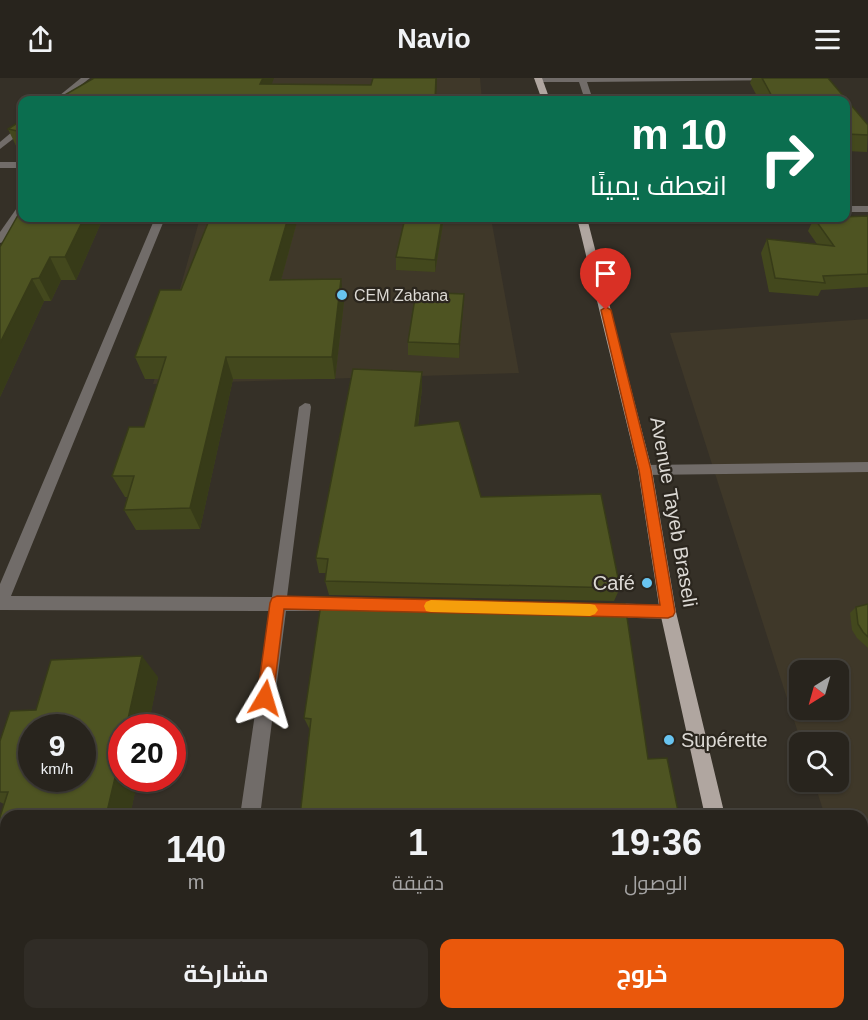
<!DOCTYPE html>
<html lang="ar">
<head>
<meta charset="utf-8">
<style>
	:root { --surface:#28241d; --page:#302c26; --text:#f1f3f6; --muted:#a5a4a4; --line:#44413b; --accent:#ea580c }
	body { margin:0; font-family:Helvetica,Cairo,sans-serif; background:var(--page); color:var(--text); direction:rtl; height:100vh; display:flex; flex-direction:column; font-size:22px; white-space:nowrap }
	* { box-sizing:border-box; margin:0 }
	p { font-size:20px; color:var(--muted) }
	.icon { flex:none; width:33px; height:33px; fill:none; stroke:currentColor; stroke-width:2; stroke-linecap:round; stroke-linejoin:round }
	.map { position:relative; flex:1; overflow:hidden; direction:ltr }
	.drawer { position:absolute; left:0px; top:732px; width:868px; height:210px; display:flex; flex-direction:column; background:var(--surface); border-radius:18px 18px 0 0; box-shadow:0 2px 4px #0004,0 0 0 2px var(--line); direction:rtl }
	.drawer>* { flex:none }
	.guide { position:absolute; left:18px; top:18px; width:832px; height:126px; border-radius:12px; box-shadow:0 2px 4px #0004,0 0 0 2px var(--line); direction:rtl; background:#0b6e4f; color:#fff; overflow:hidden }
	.needle { width:39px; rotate:217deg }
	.buttons { position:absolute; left:789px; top:582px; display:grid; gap:12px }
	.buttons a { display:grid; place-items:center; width:60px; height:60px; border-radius:12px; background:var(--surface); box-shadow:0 2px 4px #0004,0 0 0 2px var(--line); font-size:30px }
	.speed { position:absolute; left:18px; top:636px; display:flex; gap:12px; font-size:30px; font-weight:700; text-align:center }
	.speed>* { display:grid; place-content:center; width:78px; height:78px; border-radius:50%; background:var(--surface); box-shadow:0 2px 4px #0004,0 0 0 2px var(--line); line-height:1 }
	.speed small { font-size:15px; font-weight:400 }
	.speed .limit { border:9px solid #d22; background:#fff; color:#111 }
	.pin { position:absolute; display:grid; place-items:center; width:51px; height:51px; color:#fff; margin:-62px -26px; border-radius:50% 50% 50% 0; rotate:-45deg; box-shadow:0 0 6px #0007 }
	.pin .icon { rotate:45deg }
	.me { position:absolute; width:66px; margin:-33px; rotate:7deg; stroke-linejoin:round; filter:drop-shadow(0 0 4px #0008) }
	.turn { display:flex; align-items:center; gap:21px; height:126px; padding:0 24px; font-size:27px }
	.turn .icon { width:78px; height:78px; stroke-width:2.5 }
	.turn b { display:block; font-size:42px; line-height:51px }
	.eta { display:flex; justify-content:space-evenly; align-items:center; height:102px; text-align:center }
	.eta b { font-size:36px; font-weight:700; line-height:42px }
	.button { display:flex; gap:12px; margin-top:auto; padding:12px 24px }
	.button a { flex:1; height:69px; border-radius:12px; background:var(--accent); color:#fff; font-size:24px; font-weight:700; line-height:69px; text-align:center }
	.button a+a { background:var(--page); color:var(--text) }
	header { display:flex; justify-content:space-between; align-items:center; height:78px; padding:0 24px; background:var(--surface); font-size:27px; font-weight:700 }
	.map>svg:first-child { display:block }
	.built { fill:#3f3829; fill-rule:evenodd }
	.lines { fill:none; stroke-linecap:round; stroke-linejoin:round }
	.minor { fill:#716c69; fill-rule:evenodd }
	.major { fill:#b0a6a0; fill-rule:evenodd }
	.wall { fill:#43481d }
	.shaded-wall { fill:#373b18 }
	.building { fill:#4e5422; stroke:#373b18; stroke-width:1.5; fill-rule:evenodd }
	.route { fill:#ea580c; stroke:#983908; stroke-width:1.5 }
	.slow { fill:#f59e0b }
	.poi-dot { fill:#68c4f0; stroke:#2b261e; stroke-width:2 }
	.labels { text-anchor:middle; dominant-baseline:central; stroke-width:4.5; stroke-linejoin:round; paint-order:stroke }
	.far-poi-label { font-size:16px; fill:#dcd9d4; stroke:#2b261e; text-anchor:start }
	.street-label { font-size:20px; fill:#dcd9d4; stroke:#2b261e }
	.poi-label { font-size:20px; fill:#dcd9d4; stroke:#2b261e; text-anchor:end }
</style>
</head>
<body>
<header><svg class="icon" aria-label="menu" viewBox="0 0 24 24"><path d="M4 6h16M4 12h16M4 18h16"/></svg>Navio<svg class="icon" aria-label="share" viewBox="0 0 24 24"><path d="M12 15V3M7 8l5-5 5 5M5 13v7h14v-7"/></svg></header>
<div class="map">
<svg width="868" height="942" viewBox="0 0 868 942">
	<rect width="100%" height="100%" fill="#353027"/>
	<g class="built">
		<polygon points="186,0 480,0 482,22 165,22"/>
		<polygon points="200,140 491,140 519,295 153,306"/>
		<path d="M868,241V873L862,856V738H825L814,704H838V664H801L670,255ZM800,592H838V632H800Z"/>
	</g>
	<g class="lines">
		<g class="minor">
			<polygon points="81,0 90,0 62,22 54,22"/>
			<polygon points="536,0 791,0 787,2 587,4 593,22 585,22 579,4 539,4 535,2"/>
			<polygon points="19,48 22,48 22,54 0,71 0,64"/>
			<rect x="0" y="84" width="22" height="6"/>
			<polygon points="22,126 22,136 4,164 0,165 0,154 19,127"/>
			<rect x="846" y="128" width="22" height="6"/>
			<polygon points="155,140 165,140 11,518 272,519 299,329 305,325 310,326 311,329 287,519 341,519 347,521 349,526 347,531 341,533 286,533 260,738 240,738 270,533 0,532 0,506"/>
			<polygon points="868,384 868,394 645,397 638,392 645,387"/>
			<polygon points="605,525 668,527 674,529 676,534 674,539 668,541 605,539 599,537 597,532 599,527"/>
			<rect x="214" y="936" width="22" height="6"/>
		</g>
		<g class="major">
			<polygon points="534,0 542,0 550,22 542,22"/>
			<polygon points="577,140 587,140 652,392 676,534 725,738 705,738 660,534 638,392"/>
			<polygon points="750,936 772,936 773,942 751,942"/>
		</g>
	</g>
	<g class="wall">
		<polygon points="752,0 828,0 868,47 867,74 846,73 846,22 759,22 750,5"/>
		<polygon points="22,42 22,73 18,72 8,51"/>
		<polygon points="868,138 868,209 821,212 818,218 769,214 761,175 767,161 817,166 808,153 814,140"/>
		<polygon points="103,140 76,202 61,202 51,223 44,223 0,319 0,169"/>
		<polygon points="298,140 281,202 344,224 335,301 233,301 200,451 136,452 124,432 127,419 125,419 112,398 144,349 159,301 145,301 135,279 181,212"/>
		<polygon points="444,140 435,194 396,192 396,179"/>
		<polygon points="463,230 459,280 408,277 408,264"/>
		<polygon points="422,294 422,310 418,348 481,419 620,510 614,523 329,517 325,503 326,495 319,495 316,480"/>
		<polygon points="322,519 648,681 679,738 310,652 304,640"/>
		<polygon points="868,526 868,570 857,560 852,552 850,535 856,529"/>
		<polygon points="158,599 130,738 6,738 6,936 89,936 88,942 0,942 4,726 0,724 0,663 36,632"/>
	</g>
	<g class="shaded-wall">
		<polygon points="263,0 274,0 266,22 260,6"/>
		<polygon points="436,0 437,0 436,22 435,22"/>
		<polygon points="84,140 103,140 76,202 65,179"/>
		<polygon points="288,140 298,140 275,224 270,202"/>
		<polygon points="442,140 444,140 435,194 435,182"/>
		<polygon points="50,179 61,202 51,223 39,200"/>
		<polygon points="32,201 44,223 0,319 0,265"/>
		<polygon points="341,201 344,224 335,301 332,279"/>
		<polygon points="464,216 463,230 459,280 459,266"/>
		<polygon points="226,279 233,301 200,451 190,430"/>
		<polygon points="422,294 422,310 416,364 415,348"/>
		<polygon points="142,578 158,599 148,650 126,650"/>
		<polygon points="122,670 122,700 138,700 130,738 106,738"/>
		<polygon points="62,936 89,936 88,942 61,942"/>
	</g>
	<g class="building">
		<polygon points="94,0 263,0 260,6 371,7 373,0 436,0 435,22 56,22"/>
		<polygon points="762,0 828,0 868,47 868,57 846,56 846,22 774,22"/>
		<polygon points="22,42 22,54 8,51"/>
		<polygon points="22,130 22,140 84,140 65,179 50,179 39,200 32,201 0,265 0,169"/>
		<polygon points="868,138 868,196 823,198 825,205 775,200 767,161 834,168 814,140"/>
		<polygon points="210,140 288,140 270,202 341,201 332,279 226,279 190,430 124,432 134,398 112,398 129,349 144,349 166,279 135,279 160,212 181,212"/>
		<polygon points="405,140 442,140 435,182 396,179"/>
		<polygon points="416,214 464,216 459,266 408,264"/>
		<polygon points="353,291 422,294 415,348 459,343 481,419 601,416 620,510 325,503 328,481 316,480"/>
		<polygon points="322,519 625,526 648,681 667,680 679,738 300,738 311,641 304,640"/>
		<polygon points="868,526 868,559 863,554 858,546 856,529"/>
		<path d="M142,578L126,650H122V670L106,738H6V936H62L61,942H0V739L8,714H0V663L10,633L36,632L51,582ZM32,650H82V700H32Z"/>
		<polygon points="374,936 438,936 437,942 374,942"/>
	</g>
	<polygon class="route" points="606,229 611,232 651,392 675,534 673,538 668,540 284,531 273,620 271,625 265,627 260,625 257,620 270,525 272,520 277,518 660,527 639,392 601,232"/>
	<polygon class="slow" points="431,522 590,526 595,527 598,532 595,536 590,538 431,534 426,533 424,528 426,524"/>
	<g class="poi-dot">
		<circle cx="342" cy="217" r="6"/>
		<circle cx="647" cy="505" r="6"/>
		<circle cx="669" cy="662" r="6"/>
	</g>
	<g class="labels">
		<g class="far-poi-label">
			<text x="354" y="217">CEM Zabana</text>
		</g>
		<g class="street-label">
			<text transform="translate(674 434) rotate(80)">Avenue Tayeb Braseli</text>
		</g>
		<g class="poi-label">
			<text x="635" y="505">Café</text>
			<text x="681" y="662" text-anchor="start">Supérette</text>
		</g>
	</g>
</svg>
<div class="buttons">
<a><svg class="needle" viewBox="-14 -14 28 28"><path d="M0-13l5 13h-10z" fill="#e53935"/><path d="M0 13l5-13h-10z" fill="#a5a4a4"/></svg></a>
<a><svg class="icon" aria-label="search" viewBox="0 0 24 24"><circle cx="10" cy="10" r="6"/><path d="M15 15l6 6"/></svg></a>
</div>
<div class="speed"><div>9<small>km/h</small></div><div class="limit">20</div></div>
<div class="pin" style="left:606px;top:232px;background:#d93025"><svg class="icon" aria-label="arrive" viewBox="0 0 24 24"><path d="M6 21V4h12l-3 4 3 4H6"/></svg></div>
<svg class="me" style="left:265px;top:620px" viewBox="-20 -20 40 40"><path d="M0-17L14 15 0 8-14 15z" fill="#ea580c" stroke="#fff" stroke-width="4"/></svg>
<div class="guide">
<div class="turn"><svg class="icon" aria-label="right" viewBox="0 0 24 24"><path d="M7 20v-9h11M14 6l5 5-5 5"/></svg><div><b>10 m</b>انعطف يمينًا</div></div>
</div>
<section class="drawer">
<div class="eta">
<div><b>19:36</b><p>الوصول</p></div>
<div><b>1</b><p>دقيقة</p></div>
<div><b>140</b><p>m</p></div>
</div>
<div class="button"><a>خروج</a><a>مشاركة</a></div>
</section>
</div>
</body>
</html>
